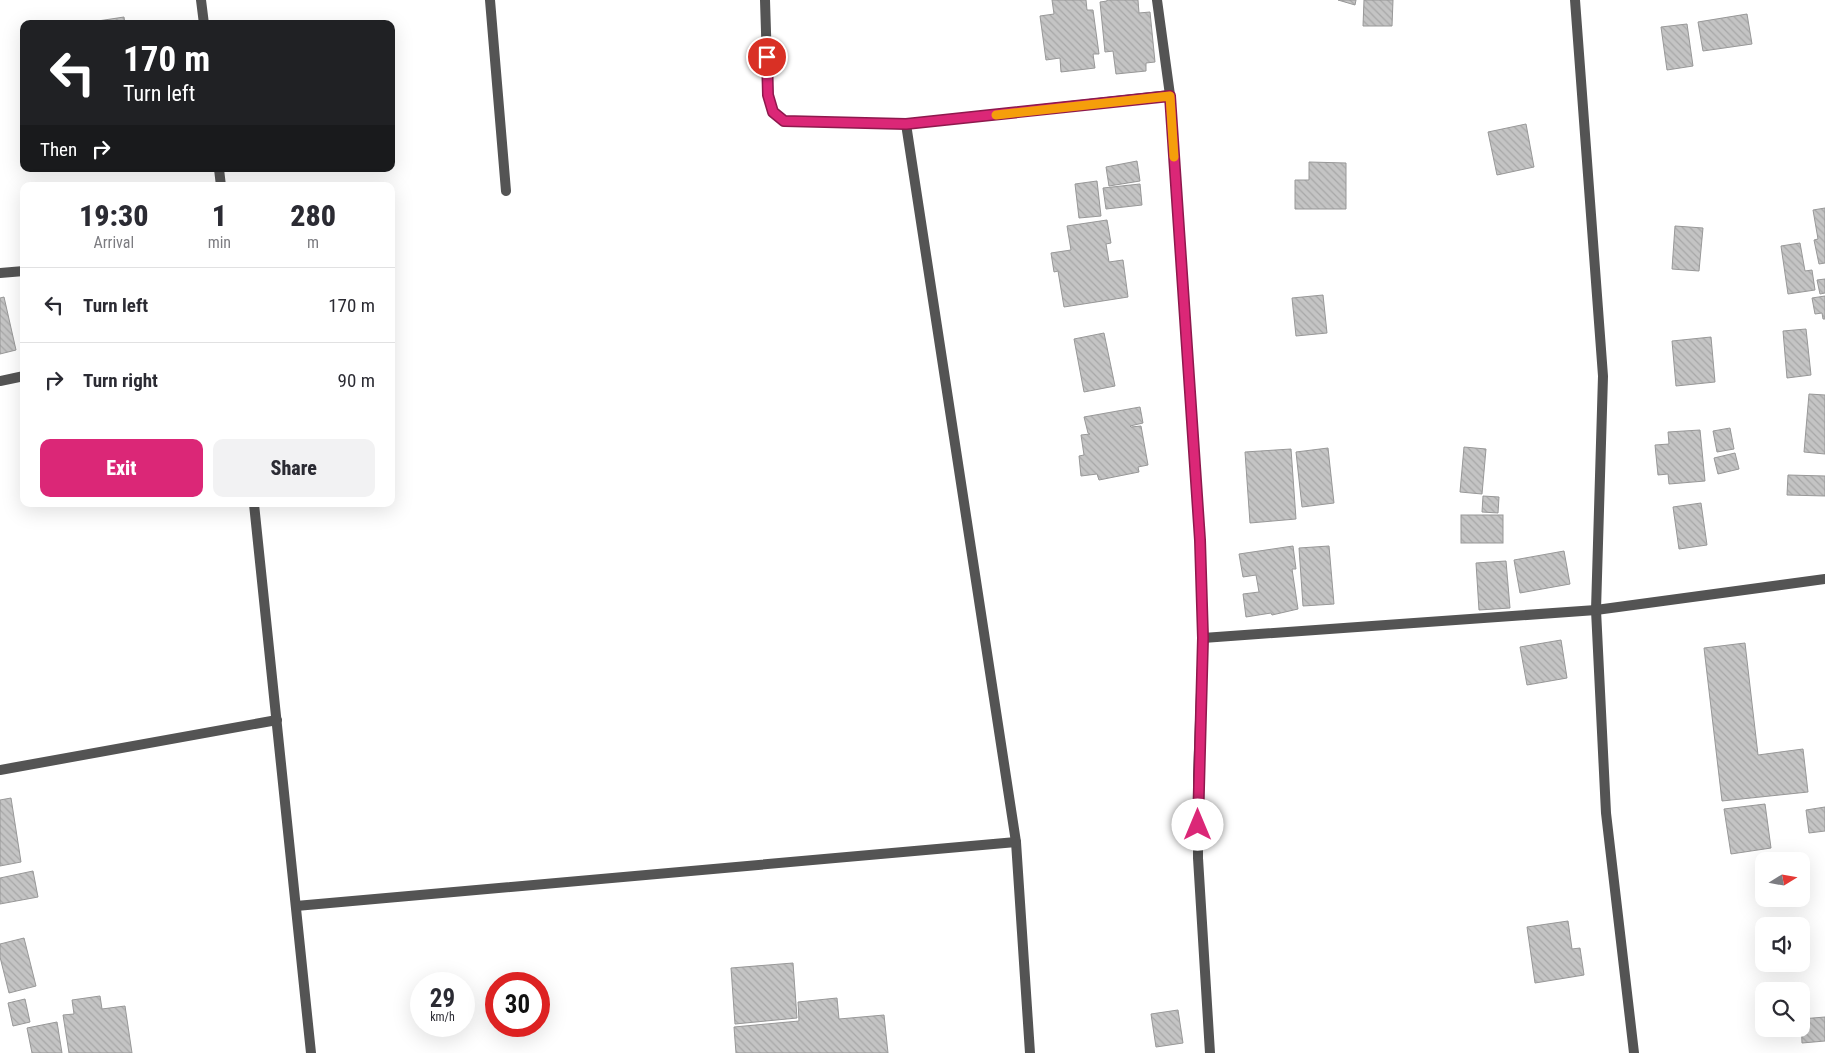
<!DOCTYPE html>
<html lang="en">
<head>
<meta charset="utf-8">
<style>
	:root { --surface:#fff; --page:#f2f2f3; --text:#2b2b33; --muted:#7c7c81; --line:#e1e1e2; --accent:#db2777 }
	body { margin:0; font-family:"Roboto Condensed",sans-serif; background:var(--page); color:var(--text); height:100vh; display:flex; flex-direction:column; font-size:19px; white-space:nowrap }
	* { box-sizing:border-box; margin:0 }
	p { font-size:16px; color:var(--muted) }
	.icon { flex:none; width:28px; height:28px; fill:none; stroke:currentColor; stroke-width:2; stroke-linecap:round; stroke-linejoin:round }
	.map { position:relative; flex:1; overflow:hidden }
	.side { position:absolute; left:20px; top:182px; width:375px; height:325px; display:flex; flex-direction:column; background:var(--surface); border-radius:10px; box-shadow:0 5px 20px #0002 }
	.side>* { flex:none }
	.top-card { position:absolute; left:20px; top:20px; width:375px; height:152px; border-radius:10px; box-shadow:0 5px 20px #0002; background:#202124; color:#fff; overflow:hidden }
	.needle { width:32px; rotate:79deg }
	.buttons { position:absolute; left:1755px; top:852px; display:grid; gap:10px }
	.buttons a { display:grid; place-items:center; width:55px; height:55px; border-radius:10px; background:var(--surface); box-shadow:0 5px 20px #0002; font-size:25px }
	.speed { position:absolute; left:410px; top:972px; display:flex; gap:10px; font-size:25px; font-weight:700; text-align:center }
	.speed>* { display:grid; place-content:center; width:65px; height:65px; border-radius:50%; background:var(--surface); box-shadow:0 5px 20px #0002; line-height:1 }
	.speed small { font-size:12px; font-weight:400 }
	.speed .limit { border:8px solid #d22; background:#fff; color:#111 }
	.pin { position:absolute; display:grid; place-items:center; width:42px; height:42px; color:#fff; margin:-21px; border:2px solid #fff; border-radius:50%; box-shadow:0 1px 5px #0007 }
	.me { position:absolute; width:55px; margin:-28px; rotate:0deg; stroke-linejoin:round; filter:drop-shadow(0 0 4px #0008) }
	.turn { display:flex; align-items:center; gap:18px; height:105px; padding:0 20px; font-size:22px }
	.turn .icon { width:65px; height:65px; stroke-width:2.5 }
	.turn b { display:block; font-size:35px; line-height:42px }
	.then { display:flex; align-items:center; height:48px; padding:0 20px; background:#0003; gap:10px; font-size:19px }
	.eta { display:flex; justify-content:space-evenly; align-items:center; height:85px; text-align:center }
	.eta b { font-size:30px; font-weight:800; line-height:35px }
	.primary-button { display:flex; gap:10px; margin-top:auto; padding:10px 20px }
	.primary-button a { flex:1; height:58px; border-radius:10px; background:var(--accent); color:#fff; font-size:20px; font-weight:800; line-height:58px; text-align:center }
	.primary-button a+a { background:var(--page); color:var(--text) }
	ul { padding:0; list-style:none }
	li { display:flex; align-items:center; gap:15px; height:75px; padding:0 20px; border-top:1px solid var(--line) }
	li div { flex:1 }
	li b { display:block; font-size:19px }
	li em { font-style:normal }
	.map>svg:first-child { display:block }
	.building { fill:url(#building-back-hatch); stroke:#989898 }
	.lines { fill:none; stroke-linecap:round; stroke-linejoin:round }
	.minor { stroke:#545454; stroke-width:10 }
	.tertiary { stroke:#545454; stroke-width:10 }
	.route-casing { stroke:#8e194d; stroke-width:12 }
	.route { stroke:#db2777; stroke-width:9 }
	.slow { stroke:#f59e0b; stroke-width:9 }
</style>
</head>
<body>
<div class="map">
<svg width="1825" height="1053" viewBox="0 0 1825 1053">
	<defs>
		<pattern id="building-back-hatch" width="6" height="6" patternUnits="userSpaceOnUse" patternTransform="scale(1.25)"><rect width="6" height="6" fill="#c4c4c4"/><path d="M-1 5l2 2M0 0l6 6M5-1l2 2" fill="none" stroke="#a7a7a7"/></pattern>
	</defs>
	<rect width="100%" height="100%" fill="#fff"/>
	<g class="building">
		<polygon points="1052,0 1086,0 1087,10 1093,10 1099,54 1093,54 1095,68 1061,72 1060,58 1046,60 1040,16 1054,14"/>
		<polygon points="1107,0 1138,0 1139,13 1150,12 1155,62 1146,63 1146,71 1116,74 1113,51 1105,52 1100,2 1107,1"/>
		<polygon points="1338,0 1356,0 1355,5"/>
		<polygon points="1364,0 1393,0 1392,26 1363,26"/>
		<polygon points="1747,14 1752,44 1703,51 1698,22"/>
		<polygon points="124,17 125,24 78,24"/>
		<polygon points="1687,24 1693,66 1667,70 1661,27"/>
		<polygon points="1526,124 1534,167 1497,175 1488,132"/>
		<polygon points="1137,161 1140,181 1109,186 1106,167"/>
		<polygon points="1309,162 1346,163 1346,209 1295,209 1295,180 1309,180"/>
		<polygon points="1097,181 1101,216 1079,218 1075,184"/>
		<polygon points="1140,184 1142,205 1106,209 1103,188"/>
		<polygon points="1825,208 1825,263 1819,264 1814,240 1818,239 1813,210"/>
		<polygon points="1107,220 1111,243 1106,244 1109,262 1123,260 1128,297 1064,307 1058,271 1054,272 1051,253 1071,250 1067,226"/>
		<polygon points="1675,226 1703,228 1699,271 1672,269"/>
		<polygon points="1800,243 1805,271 1812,270 1815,290 1788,294 1781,246"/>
		<polygon points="1825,279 1825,293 1820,294 1817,280"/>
		<polygon points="1323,295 1327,333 1296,336 1292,298"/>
		<polygon points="1825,296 1825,319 1823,319 1822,313 1815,314 1812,298"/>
		<polygon points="4,297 16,350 0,354 0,298"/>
		<polygon points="1806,329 1811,375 1787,378 1783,331"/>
		<polygon points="1104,333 1115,386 1084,392 1074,339"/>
		<polygon points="1711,337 1715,382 1676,386 1672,341"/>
		<polygon points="1809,394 1825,395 1825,454 1804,452"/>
		<polygon points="1140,407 1143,423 1130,426 1131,427 1141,426 1148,465 1138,467 1139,472 1099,480 1097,474 1081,476 1079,456 1084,455 1081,435 1090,434 1088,433 1084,417"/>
		<polygon points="1730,428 1734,449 1717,452 1713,431"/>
		<polygon points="1700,430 1705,481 1669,484 1668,474 1658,475 1655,445 1669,444 1668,432"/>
		<polygon points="1464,447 1486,449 1482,494 1460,492"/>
		<polygon points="1328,448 1334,503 1302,507 1296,452"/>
		<polygon points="1291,449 1296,519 1250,523 1245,452"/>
		<polygon points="1735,453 1739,469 1718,474 1714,458"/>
		<polygon points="1788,475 1825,476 1825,496 1787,495"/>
		<polygon points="1483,496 1499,497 1498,513 1482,512"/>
		<polygon points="1701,503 1707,545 1679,549 1673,507"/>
		<rect x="1461" y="515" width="42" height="28"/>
		<polygon points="1293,546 1296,569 1292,569 1298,609 1272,615 1271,613 1246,617 1243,594 1259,592 1256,575 1243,577 1239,554"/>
		<polygon points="1329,546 1334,604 1303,606 1299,548"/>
		<polygon points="1564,551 1570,584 1520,593 1514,560"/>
		<polygon points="1506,561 1510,608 1479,610 1476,563"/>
		<polygon points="1561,640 1567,678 1527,685 1520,647"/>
		<polygon points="1745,643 1758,755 1803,749 1808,792 1722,801 1704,648"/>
		<polygon points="11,798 21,862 0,866 0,800"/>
		<polygon points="1765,804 1771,848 1731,854 1724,809"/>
		<polygon points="1825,807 1825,831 1809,833 1806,810"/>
		<polygon points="33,871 38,897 0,904 0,878"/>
		<polygon points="1568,921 1572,949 1580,948 1584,975 1535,983 1527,927"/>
		<polygon points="24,938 36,986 9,993 0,957 0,944"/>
		<polygon points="793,963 797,1018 735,1024 731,968"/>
		<polygon points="100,996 102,1009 125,1006 132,1053 69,1053 63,1015 74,1014 72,1000"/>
		<polygon points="837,998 839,1019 884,1015 888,1053 736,1053 734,1027 799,1021 798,1002"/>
		<polygon points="25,999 30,1022 13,1026 8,1003"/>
		<polygon points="1178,1010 1183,1043 1156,1047 1151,1014"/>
		<polygon points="1825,1017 1825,1041 1802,1043 1801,1019"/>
		<polygon points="57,1022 62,1053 32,1053 27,1028"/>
	</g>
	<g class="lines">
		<g class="minor">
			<polyline points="490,0 506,191"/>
			<polyline points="765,0 768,95 773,112 784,121 906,124 1170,95"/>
			<polyline points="1157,0 1170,95 1200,541 1203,638 1198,776 1198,858 1210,1053"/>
			<polyline points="1575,0 1603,376 1596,610 1606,813 1634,1053"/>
			<polyline points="906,124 1016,842 1030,1053"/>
			<polyline points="0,273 24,271"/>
			<polyline points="0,381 24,376"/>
			<polyline points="1203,638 1596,610 1825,579"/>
			<polyline points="0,770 277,720"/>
			<polyline points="296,906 1016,842"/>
		</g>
		<g class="tertiary">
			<polyline points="201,0 204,24"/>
			<polyline points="219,169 221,186"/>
			<polyline points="254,504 311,1053"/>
		</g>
	</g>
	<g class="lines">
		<defs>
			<polyline id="route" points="767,57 768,95 773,112 784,121 906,124 1170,96 1200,540 1203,638 1198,825"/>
		</defs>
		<use href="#route" class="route-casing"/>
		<use href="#route" class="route"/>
		<polyline class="slow" points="996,115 1170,96 1174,157"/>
	</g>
</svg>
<div class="buttons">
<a><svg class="needle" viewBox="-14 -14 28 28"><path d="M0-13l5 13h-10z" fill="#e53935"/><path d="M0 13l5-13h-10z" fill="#7c7c81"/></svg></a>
<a><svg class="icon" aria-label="sound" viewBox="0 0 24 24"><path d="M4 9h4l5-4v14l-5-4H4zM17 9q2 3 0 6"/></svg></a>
<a><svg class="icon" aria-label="search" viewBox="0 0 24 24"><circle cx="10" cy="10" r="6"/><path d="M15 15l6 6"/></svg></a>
</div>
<div class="speed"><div>29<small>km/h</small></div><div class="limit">30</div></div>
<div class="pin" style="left:767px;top:57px;background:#d93025"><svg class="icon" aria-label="arrive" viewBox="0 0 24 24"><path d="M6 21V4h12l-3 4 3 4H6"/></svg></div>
<svg class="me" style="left:1198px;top:825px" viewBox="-20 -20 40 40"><circle r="19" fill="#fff"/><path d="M0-13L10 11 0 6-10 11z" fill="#db2777"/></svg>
<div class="top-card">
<div class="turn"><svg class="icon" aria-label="left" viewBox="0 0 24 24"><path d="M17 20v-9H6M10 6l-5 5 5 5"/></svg><div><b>170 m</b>Turn left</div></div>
<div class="then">Then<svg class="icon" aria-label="right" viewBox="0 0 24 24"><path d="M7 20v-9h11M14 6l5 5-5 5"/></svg></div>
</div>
<section class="side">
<div class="eta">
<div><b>19:30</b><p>Arrival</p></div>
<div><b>1</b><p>min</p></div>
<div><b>280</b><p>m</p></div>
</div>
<ul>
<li><svg class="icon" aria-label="left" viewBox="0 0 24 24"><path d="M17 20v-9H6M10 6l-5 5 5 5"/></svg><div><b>Turn left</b></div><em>170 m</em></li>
<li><svg class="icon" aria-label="right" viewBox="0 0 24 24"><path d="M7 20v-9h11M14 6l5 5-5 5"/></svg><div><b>Turn right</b></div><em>90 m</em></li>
</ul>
<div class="primary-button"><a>Exit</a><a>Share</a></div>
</section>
</div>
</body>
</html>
